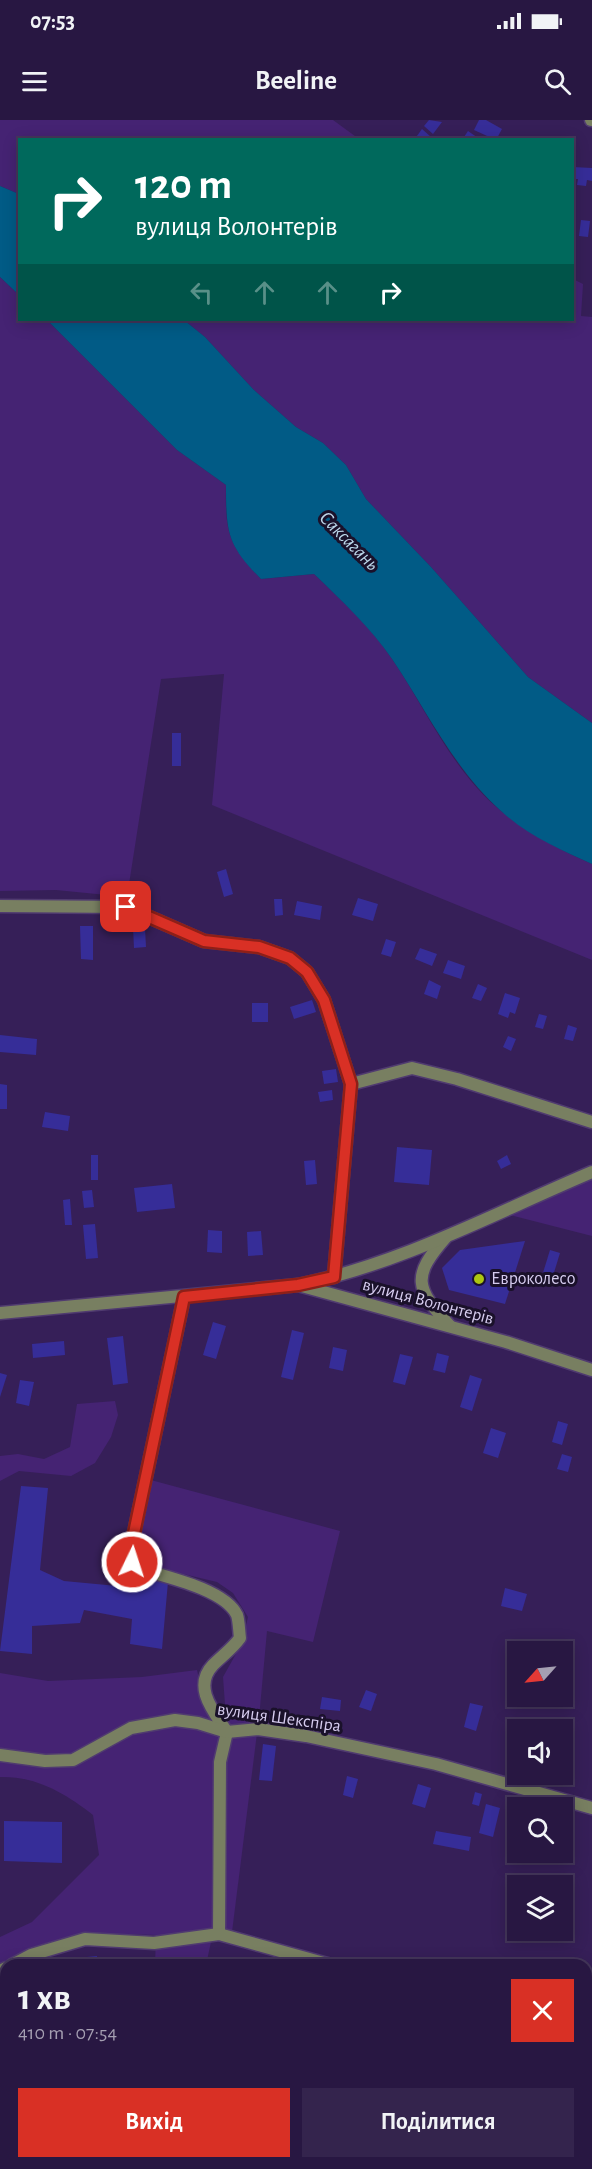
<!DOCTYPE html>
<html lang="uk">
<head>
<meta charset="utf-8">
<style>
	:root { --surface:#281742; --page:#34244d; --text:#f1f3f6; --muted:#a59fb2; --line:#44365b; --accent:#d93025 }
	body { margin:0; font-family:"Alegreya Sans",sans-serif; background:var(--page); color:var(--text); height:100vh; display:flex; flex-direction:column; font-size:22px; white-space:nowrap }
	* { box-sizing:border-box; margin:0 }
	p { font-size:20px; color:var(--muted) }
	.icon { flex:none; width:33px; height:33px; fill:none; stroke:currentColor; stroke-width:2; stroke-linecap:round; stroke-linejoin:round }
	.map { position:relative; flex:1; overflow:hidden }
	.details { position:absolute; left:0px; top:1839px; width:592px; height:210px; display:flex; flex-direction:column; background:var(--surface); border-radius:18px 18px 0 0; box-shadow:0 3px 15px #0003,0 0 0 2px var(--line) }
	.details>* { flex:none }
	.guide { position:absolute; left:18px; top:18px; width:556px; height:183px; border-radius:0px; box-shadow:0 3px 15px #0003,0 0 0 2px var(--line); background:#00695c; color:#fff; overflow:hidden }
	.needle { width:39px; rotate:243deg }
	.buttons { position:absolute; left:507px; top:1521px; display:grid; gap:12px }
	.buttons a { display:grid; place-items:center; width:66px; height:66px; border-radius:0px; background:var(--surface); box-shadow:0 3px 15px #0003,0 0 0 2px var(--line); font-size:30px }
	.pin { position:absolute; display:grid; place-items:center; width:51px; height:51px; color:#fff; margin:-26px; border-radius:12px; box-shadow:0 3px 9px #0006 }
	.me { position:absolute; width:66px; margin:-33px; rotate:4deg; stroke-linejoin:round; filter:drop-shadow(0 0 4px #0008) }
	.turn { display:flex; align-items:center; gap:21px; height:126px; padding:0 18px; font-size:27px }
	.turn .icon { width:78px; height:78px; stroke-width:2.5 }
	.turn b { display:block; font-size:42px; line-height:51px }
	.lanes { display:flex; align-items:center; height:57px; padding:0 18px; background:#0003; justify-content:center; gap:30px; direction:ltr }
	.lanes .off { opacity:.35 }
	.round { display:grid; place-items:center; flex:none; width:63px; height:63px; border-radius:0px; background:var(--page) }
	.head { display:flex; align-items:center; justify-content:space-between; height:102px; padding:0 18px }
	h1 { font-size:36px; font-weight:700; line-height:45px }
	.button { display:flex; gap:12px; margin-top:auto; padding:12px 18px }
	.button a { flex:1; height:69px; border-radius:0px; background:var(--accent); color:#fff; font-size:24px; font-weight:700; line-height:69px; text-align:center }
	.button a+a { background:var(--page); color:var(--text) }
	.status { display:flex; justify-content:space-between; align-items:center; height:42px; padding:0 30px; background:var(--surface); direction:ltr }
	.status svg { height:16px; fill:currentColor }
	header { display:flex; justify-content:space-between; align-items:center; height:78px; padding:0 18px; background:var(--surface); font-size:27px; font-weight:700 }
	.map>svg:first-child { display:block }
	.green { fill:#452373 }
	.water { fill:#015b86 }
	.building { fill:#362d98 }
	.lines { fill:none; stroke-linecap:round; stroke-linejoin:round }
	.minor-casing { stroke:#503b70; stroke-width:15 }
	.tertiary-casing { stroke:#503b70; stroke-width:15 }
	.minor { stroke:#787f61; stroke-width:12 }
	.tertiary { stroke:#787f61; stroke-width:12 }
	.route-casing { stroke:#8d1f18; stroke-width:15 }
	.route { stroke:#d93025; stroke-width:10 }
	.poi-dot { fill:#acc611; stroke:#1a112a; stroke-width:2 }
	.labels { text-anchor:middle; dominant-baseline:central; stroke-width:6; stroke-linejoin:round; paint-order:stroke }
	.poi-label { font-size:18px; fill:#d6ccef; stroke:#1a112a; text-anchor:start }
	.street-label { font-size:18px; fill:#d6ccef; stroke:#1a112a }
	.water-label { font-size:20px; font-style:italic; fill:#bcd7ea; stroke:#1a112a }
</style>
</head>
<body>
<div class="status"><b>07:53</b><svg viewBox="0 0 49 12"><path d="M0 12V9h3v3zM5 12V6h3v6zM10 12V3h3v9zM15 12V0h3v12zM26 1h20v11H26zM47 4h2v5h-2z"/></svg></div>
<header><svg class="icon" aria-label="menu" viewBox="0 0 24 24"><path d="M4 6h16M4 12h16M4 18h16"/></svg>Beeline<svg class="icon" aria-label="search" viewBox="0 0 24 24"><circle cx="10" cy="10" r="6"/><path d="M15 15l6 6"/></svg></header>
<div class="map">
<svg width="592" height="2049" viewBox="0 0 592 2049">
	<rect width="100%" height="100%" fill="#361f58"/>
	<g class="green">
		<polygon points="0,0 333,0 359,19 20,20 19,74 0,66"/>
		<path d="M0,157L19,175L20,200H47L177,330L226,365C225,412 228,425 261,459L314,454C342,481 370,506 392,539C426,589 452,651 501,691C528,713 560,730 592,744V840L212,685L224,554L161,559L127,777L56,770L0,771Z"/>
		<polygon points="573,159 583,164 581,196 592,197 592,603 528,557 431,447 366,379 346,345 323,323 296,307 253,269 205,217 184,200 573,200"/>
		<polygon points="592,1052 592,1116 498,1092"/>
		<polygon points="115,1281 118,1295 111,1317 95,1343 71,1356 19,1351 0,1361 0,1336 18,1334 44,1339 70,1327 77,1284"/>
		<polygon points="147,1359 340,1411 313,1522 267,1511 258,1609 227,1612 223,1557 242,1523 248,1497 233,1473 217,1462 132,1442"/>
		<path d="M197,1550L204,1581L220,1615L215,1642L214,1808L206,1845H155L156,1815L82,1813L29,1828L0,1844V1817L32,1802L99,1735L93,1695C65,1673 36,1656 0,1657V1553L48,1561L142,1557Z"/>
		<polygon points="257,1613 232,1812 223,1810 224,1643 231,1616"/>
		<polygon points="587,1911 592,1913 592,2049 193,2049 242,2043 586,2043"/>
		<polygon points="128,2043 192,2043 192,2049 82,2049"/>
	</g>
	<g class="water">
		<polygon points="0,66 19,74 19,175 0,157"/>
		<path d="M47,200H184L205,217L253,269L296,307L323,323L346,345L366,379L431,447L528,557L592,603V744C560,730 527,715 501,691C453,648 427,591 392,539C370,507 342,481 314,454L261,459C227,425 226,412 226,365L177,330Z"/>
	</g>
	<g class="building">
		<polygon points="429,0 442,2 433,14 424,6"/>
		<polygon points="479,0 486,0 502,9 496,20 474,10"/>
		<polygon points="422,9 431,17 429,20 414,20"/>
		<polygon points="468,11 481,20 462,20"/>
		<polygon points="573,47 592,48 592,61 587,60 586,66 577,65 578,59 573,59"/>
		<polygon points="581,100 590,101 588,117 579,116"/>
		<rect x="172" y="613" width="9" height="33"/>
		<polygon points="226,749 233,774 224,777 217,752"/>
		<polygon points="358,778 378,784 373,801 352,795"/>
		<polygon points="274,779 282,779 283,795 275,796"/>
		<polygon points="297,781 322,786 320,800 294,795"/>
		<polygon points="80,806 93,806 93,840 81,839"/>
		<polygon points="133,808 145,808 146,827 134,828"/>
		<polygon points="386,819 396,822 391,837 381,834"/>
		<polygon points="420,828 437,834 432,846 415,839"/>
		<polygon points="448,840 465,846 461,859 443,853"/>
		<polygon points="429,860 441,866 437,879 424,874"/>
		<polygon points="478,864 487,868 481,881 472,878"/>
		<polygon points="505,873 520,878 515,894 510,892 508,898 498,894"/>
		<polygon points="312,880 316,892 294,899 290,887"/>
		<rect x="252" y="883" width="16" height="19"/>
		<polygon points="539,894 547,896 543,909 535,907"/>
		<polygon points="568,905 577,908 573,921 564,919"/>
		<polygon points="0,915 37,919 36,935 0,932"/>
		<polygon points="508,916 516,919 511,931 503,927"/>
		<polygon points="336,949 338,962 324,964 322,951"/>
		<polygon points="0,964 7,965 7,989 0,989"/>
		<polygon points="332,970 333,980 320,982 318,972"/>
		<polygon points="45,992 70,996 68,1011 42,1007"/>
		<polygon points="397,1027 432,1030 429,1065 394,1062"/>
		<rect x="91" y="1035" width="7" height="25"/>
		<polygon points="507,1035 511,1044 501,1049 497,1041"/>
		<polygon points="315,1040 317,1064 306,1065 304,1041"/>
		<polygon points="172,1064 175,1088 137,1092 134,1068"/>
		<polygon points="92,1070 94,1087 84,1088 82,1071"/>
		<polygon points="70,1079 72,1105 65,1105 63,1080"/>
		<polygon points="95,1104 98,1138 86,1139 83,1105"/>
		<polygon points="208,1110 222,1111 222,1133 207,1132"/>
		<polygon points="261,1111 263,1135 248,1136 247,1112"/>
		<polygon points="525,1121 505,1184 449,1170 442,1148 460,1130"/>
		<polygon points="550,1130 560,1133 552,1159 542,1156"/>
		<polygon points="213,1202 226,1206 216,1239 203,1235"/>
		<polygon points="292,1210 304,1213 293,1260 281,1257"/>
		<polygon points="123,1216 128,1263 113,1265 107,1218"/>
		<polygon points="64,1221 65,1235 33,1238 32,1224"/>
		<polygon points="333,1227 347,1230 343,1251 329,1248"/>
		<polygon points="437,1233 449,1236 445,1253 433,1250"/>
		<polygon points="400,1234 413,1237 405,1265 393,1262"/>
		<polygon points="0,1253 7,1255 0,1277"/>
		<polygon points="470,1255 482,1259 472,1291 460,1287"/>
		<polygon points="20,1260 34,1262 29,1286 16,1283"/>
		<polygon points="558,1301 568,1304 562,1325 552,1322"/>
		<polygon points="491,1308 506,1313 498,1338 483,1333"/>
		<polygon points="562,1334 572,1337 568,1352 557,1349"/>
		<polygon points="21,1366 48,1368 40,1450 64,1461 128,1467 132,1453 168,1462 162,1529 130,1524 132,1499 84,1490 80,1503 32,1506 32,1534 0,1531"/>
		<polygon points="505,1468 527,1474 522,1491 501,1486"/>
		<polygon points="366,1570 377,1574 371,1591 359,1587"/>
		<polygon points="322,1577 341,1580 340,1591 320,1589"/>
		<polygon points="470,1583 483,1586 476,1611 464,1607"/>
		<polygon points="562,1614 568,1615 563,1636 562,1636"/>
		<polygon points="263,1624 276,1626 272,1661 259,1660"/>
		<polygon points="347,1656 358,1659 353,1678 343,1675"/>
		<polygon points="418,1664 431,1668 425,1688 412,1684"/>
		<polygon points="475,1672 482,1674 479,1686 472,1684"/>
		<polygon points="486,1684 500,1688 493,1717 479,1713"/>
		<polygon points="4,1701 62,1702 62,1743 4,1741"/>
		<polygon points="436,1711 471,1717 469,1731 433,1724"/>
		<polygon points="529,1732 543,1732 542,1738 529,1735"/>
		<polygon points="97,1836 97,1845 47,1845 46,1841"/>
		<polygon points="4,1875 6,1875 6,1893 3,1893"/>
	</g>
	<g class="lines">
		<defs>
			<g id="minor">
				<polyline points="591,0 592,0"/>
				<polyline points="0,786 126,787 204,821 259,827 290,838 307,852 324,880 351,964 334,1157"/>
				<polyline points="351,964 412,948 457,959 592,1002"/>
				<polyline points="298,1165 506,1222 592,1250"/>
				<path d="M184,1177L130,1432L132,1442L137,1448C163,1456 225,1469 237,1495C239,1501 239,1511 240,1518C232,1529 223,1535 213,1545C192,1567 214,1592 227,1612L220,1642L219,1814"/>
				<polyline points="0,1635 45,1641 73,1640 131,1608 175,1600 198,1603 227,1612 258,1609 306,1616 436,1644 592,1688"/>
				<polyline points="12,1845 31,1835 85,1819 154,1823 219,1814 331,1845"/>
				<polyline points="0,1851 6,1848"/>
			</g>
			<g id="tertiary">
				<path d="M446,1117C411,1157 415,1168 450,1206"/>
				<path d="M0,1193L298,1165C401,1144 495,1093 592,1052"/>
			</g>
		</defs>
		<use href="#minor" class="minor-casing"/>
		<use href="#tertiary" class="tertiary-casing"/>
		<use href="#minor" class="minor"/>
		<use href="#tertiary" class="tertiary"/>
	</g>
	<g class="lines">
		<defs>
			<polyline id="route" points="126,787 204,821 259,827 290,838 307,852 324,880 351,964 334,1157 298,1165 184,1177 130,1432 132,1442"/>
		</defs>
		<use href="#route" class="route-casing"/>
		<use href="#route" class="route"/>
	</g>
	<circle class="poi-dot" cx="479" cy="1159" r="6"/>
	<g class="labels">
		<g class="poi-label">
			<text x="491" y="1159">Евроколесо</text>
		</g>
		<g class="street-label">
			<text transform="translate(428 1182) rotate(15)">вулиця Волонтерів</text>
			<text transform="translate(279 1598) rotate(8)">вулиця Шекспіра</text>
		</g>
		<g class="water-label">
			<text transform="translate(349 421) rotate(45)">Саксагань</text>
		</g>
	</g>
</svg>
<div class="buttons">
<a><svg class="needle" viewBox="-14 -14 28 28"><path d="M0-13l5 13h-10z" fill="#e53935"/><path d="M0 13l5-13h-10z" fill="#a59fb2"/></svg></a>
<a><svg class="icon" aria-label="sound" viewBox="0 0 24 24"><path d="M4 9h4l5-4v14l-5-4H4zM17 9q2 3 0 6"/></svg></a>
<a><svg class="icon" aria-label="search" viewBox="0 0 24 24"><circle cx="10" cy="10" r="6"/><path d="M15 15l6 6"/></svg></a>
<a><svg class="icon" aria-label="layers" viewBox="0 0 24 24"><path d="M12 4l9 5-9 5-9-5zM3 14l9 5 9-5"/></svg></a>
</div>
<div class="pin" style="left:126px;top:787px;background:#d93025"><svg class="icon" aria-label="arrive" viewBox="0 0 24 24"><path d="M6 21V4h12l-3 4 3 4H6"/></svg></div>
<svg class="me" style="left:132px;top:1442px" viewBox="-20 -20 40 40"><circle r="17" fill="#d93025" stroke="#fff" stroke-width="3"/><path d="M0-11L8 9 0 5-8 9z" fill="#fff"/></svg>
<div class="guide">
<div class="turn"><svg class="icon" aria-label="right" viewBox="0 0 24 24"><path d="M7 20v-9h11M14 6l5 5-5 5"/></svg><div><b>120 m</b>вулиця Волонтерів</div></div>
<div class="lanes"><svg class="icon off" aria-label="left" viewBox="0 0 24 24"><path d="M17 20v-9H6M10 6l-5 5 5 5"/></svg><svg class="icon off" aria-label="ahead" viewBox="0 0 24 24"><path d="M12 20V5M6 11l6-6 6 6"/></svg><svg class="icon off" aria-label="ahead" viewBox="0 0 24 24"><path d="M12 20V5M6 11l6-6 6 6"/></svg><svg class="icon" aria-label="right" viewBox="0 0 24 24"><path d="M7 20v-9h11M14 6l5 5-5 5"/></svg></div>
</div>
<section class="details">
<div class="head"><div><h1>1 хв</h1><p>410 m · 07:54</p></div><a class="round" style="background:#d93025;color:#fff"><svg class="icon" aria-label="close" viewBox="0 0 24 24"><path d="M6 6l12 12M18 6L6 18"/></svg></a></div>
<div class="button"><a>Вихід</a><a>Поділитися</a></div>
</section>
</div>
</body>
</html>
